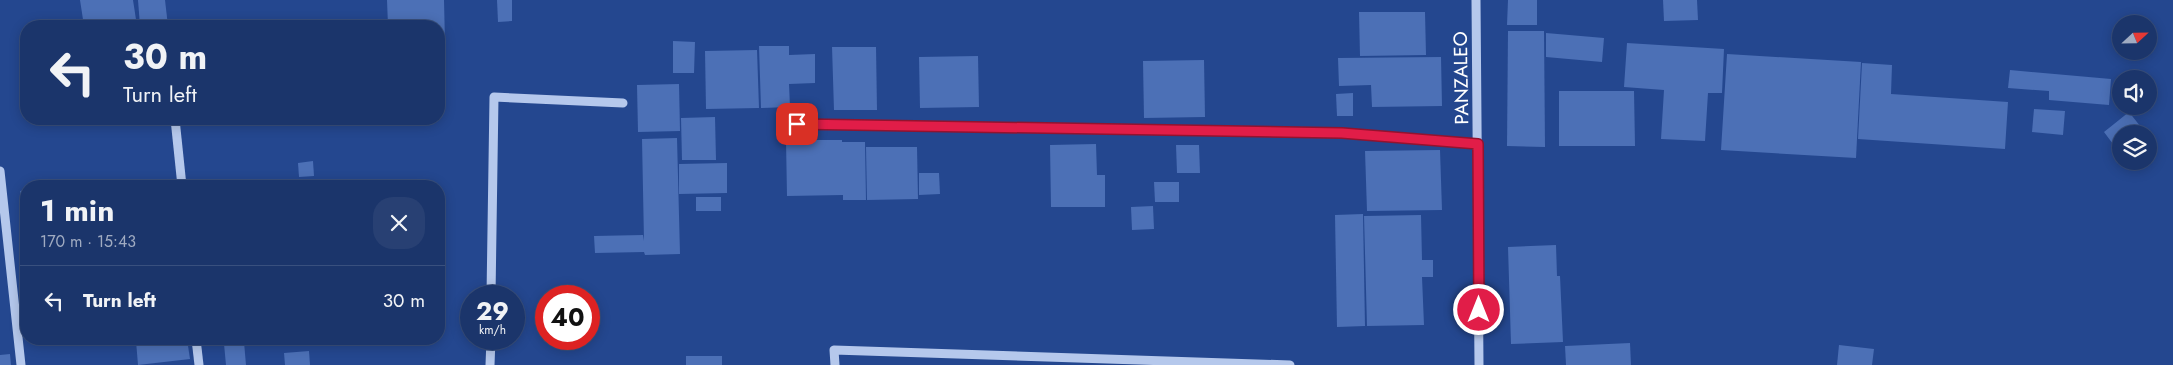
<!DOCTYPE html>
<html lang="en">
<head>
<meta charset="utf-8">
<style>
	:root { --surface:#1b356b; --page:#284073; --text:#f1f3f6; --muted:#a0abc1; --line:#39507e }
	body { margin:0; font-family:Jost,sans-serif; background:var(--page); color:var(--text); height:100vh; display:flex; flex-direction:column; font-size:19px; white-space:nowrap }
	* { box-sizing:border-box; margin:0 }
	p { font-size:16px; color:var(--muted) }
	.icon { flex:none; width:28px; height:28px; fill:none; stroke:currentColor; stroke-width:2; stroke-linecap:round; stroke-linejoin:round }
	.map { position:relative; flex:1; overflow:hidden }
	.panel { position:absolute; left:20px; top:180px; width:425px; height:165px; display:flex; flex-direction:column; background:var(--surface); border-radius:20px; box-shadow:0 2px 12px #0003,0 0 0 1px var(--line) }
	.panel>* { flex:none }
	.top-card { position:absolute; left:20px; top:20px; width:425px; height:105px; border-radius:20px; box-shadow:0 2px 12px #0003,0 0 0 1px var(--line); background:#1b356b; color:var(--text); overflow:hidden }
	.needle { width:32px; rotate:68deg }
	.buttons { position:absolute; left:2112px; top:15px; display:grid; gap:10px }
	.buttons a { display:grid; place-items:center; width:45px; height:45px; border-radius:50%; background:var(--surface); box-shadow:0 2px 12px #0003,0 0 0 1px var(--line); font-size:25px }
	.speed { position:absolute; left:460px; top:285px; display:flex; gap:10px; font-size:25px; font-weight:700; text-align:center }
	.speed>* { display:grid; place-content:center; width:65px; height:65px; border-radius:50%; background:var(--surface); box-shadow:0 2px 12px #0003,0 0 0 1px var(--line); line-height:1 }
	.speed small { font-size:12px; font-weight:400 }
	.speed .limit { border:8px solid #d22; background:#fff; color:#111 }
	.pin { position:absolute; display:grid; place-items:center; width:42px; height:42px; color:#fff; margin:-21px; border-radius:10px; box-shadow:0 2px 8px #0006 }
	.me { position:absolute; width:55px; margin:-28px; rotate:0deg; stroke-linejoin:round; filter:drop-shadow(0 0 4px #0008) }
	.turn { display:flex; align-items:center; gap:18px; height:105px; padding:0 20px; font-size:22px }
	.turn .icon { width:65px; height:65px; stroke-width:2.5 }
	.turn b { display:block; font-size:35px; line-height:42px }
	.round { display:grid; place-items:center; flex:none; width:52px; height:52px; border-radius:20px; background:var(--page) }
	.summary { display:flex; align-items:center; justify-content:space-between; height:85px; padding:0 20px }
	h1 { font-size:30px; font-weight:700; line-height:38px }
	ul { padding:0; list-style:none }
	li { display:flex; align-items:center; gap:15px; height:70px; padding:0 20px; border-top:1px solid var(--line) }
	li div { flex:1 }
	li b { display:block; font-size:19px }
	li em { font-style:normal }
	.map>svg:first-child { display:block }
	.building { fill:#4c70b6 }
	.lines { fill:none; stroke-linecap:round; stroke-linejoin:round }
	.minor { stroke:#b5c8ec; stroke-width:9 }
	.route-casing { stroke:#92132f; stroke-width:12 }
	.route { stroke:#e11d48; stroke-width:9 }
	.labels { text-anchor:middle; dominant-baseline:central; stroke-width:4; stroke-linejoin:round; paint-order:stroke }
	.street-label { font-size:19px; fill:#fff; stroke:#24478f }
</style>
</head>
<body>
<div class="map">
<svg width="2173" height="365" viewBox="0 0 2173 365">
	<rect width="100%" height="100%" fill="#24478f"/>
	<g class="building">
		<polygon points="80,0 133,0 137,26 84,26"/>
		<polygon points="138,0 165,0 168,26 140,26"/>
		<polygon points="387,0 444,0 445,43 439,43 439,26 388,26"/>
		<polygon points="497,0 512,0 512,21 498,22"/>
		<polygon points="1508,0 1537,0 1537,25 1507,25"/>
		<polygon points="1663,0 1697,0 1698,20 1664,21"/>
		<polygon points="1359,12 1425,12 1426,55 1360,56"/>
		<polygon points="1508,31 1544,31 1545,147 1507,146"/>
		<polygon points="1546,33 1604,38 1602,62 1546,57"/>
		<polygon points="673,41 695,42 694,73 673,73"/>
		<polygon points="1627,43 1724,49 1722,93 1708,93 1705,141 1661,139 1664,90 1624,87"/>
		<polygon points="759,46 789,46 789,55 815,54 815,83 789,84 790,107 761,108"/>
		<polygon points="832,47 876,47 877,110 834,110"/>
		<polygon points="757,50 759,108 706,109 705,51"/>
		<polygon points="1727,54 1861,62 1856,158 1721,150"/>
		<polygon points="978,56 979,107 920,108 919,57"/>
		<polygon points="1441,57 1442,106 1372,107 1371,85 1339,86 1338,58"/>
		<polygon points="1204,60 1205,117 1144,118 1143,61"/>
		<polygon points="1862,63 1892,65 1891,94 2008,102 2005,149 1858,139"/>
		<polygon points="2010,70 2111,79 2109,105 2049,100 2049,91 2008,88"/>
		<polygon points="679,84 680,131 638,132 637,85"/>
		<polygon points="1559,91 1634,91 1635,146 1559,146"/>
		<polygon points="1353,93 1353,116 1337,116 1336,94"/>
		<polygon points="2034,109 2065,111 2063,135 2032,132"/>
		<polygon points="2129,112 2144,131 2139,134 2121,134 2121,138 2113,144 2104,132"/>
		<polygon points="715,117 716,160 682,160 681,118"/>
		<polygon points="677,138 680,254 645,255 644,252 595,253 594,236 643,235 644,241 642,139"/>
		<polygon points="786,140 842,140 842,142 865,142 866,200 843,200 843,195 787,196"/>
		<polygon points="1096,144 1097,175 1105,175 1105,207 1051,207 1050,145"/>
		<polygon points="1176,145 1199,145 1200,173 1177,173"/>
		<polygon points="866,147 917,147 918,199 867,200"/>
		<polygon points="1440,150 1442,210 1367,211 1365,151"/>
		<polygon points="313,161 314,176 299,177 298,163"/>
		<polygon points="727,163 727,193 679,194 679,164"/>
		<polygon points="919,173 939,173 940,194 919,195"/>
		<polygon points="1154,182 1179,182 1179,202 1155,202"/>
		<polygon points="26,190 26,223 24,223 20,191"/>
		<rect x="696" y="197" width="25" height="14"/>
		<polygon points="1153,206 1154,229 1132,230 1131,207"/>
		<polygon points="1363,214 1365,326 1337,327 1335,215"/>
		<polygon points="1421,215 1422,260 1433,260 1433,277 1422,277 1424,325 1367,326 1364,216"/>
		<polygon points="1556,245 1557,276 1560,276 1563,342 1511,344 1508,247"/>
		<polygon points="150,339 187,339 190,359 138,365 136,341"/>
		<polygon points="278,339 309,339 309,340 278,343"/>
		<polygon points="244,342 246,365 226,365 224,344"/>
		<polygon points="1630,343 1631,365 1566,365 1565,346"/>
		<polygon points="1839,345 1874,349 1872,365 1837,365"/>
		<polygon points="309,351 310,365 285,365 284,353"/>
		<polygon points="10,354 11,365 0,365 0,355"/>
		<rect x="686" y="356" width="36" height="9"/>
	</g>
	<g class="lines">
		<g class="minor">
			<polyline points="1476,0 1479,365"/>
			<polyline points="175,119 182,186"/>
			<polyline points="797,124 1342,133 1478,144"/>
			<polyline points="0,171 21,365"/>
			<polyline points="491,296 494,97 623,103"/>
			<polyline points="196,339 199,365"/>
			<polyline points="490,365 491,339"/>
			<polyline points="835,365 834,350 1290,365"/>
		</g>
	</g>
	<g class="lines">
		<defs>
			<polyline id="route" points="797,124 1342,133 1478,144 1479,310"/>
		</defs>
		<use href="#route" class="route-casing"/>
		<use href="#route" class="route"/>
	</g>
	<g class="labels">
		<g class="street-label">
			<text transform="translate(1461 78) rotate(-91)">PANZALEO</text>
		</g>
	</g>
</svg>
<div class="buttons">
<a><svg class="needle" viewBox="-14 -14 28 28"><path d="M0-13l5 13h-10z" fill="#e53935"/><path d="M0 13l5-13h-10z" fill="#a0abc1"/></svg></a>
<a><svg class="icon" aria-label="sound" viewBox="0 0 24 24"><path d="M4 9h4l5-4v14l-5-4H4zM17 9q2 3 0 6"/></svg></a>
<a><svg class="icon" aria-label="layers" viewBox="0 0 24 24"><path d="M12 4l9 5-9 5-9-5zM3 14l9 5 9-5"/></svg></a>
</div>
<div class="speed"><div>29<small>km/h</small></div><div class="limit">40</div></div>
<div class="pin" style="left:797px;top:124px;background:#d93025"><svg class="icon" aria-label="arrive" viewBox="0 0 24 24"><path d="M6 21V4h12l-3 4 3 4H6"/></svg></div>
<svg class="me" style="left:1479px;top:310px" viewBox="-20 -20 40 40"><circle r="17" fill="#e11d48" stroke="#fff" stroke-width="3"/><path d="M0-11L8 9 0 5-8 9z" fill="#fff"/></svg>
<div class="top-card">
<div class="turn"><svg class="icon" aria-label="left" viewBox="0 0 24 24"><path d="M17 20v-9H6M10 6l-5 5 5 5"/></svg><div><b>30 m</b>Turn left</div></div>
</div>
<section class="panel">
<div class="summary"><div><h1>1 min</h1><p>170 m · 15:43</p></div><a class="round"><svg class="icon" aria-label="close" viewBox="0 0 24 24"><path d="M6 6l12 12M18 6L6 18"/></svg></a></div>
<ul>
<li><svg class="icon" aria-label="left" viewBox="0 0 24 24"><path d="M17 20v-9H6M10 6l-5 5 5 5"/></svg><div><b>Turn left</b></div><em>30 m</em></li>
</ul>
</section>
</div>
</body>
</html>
